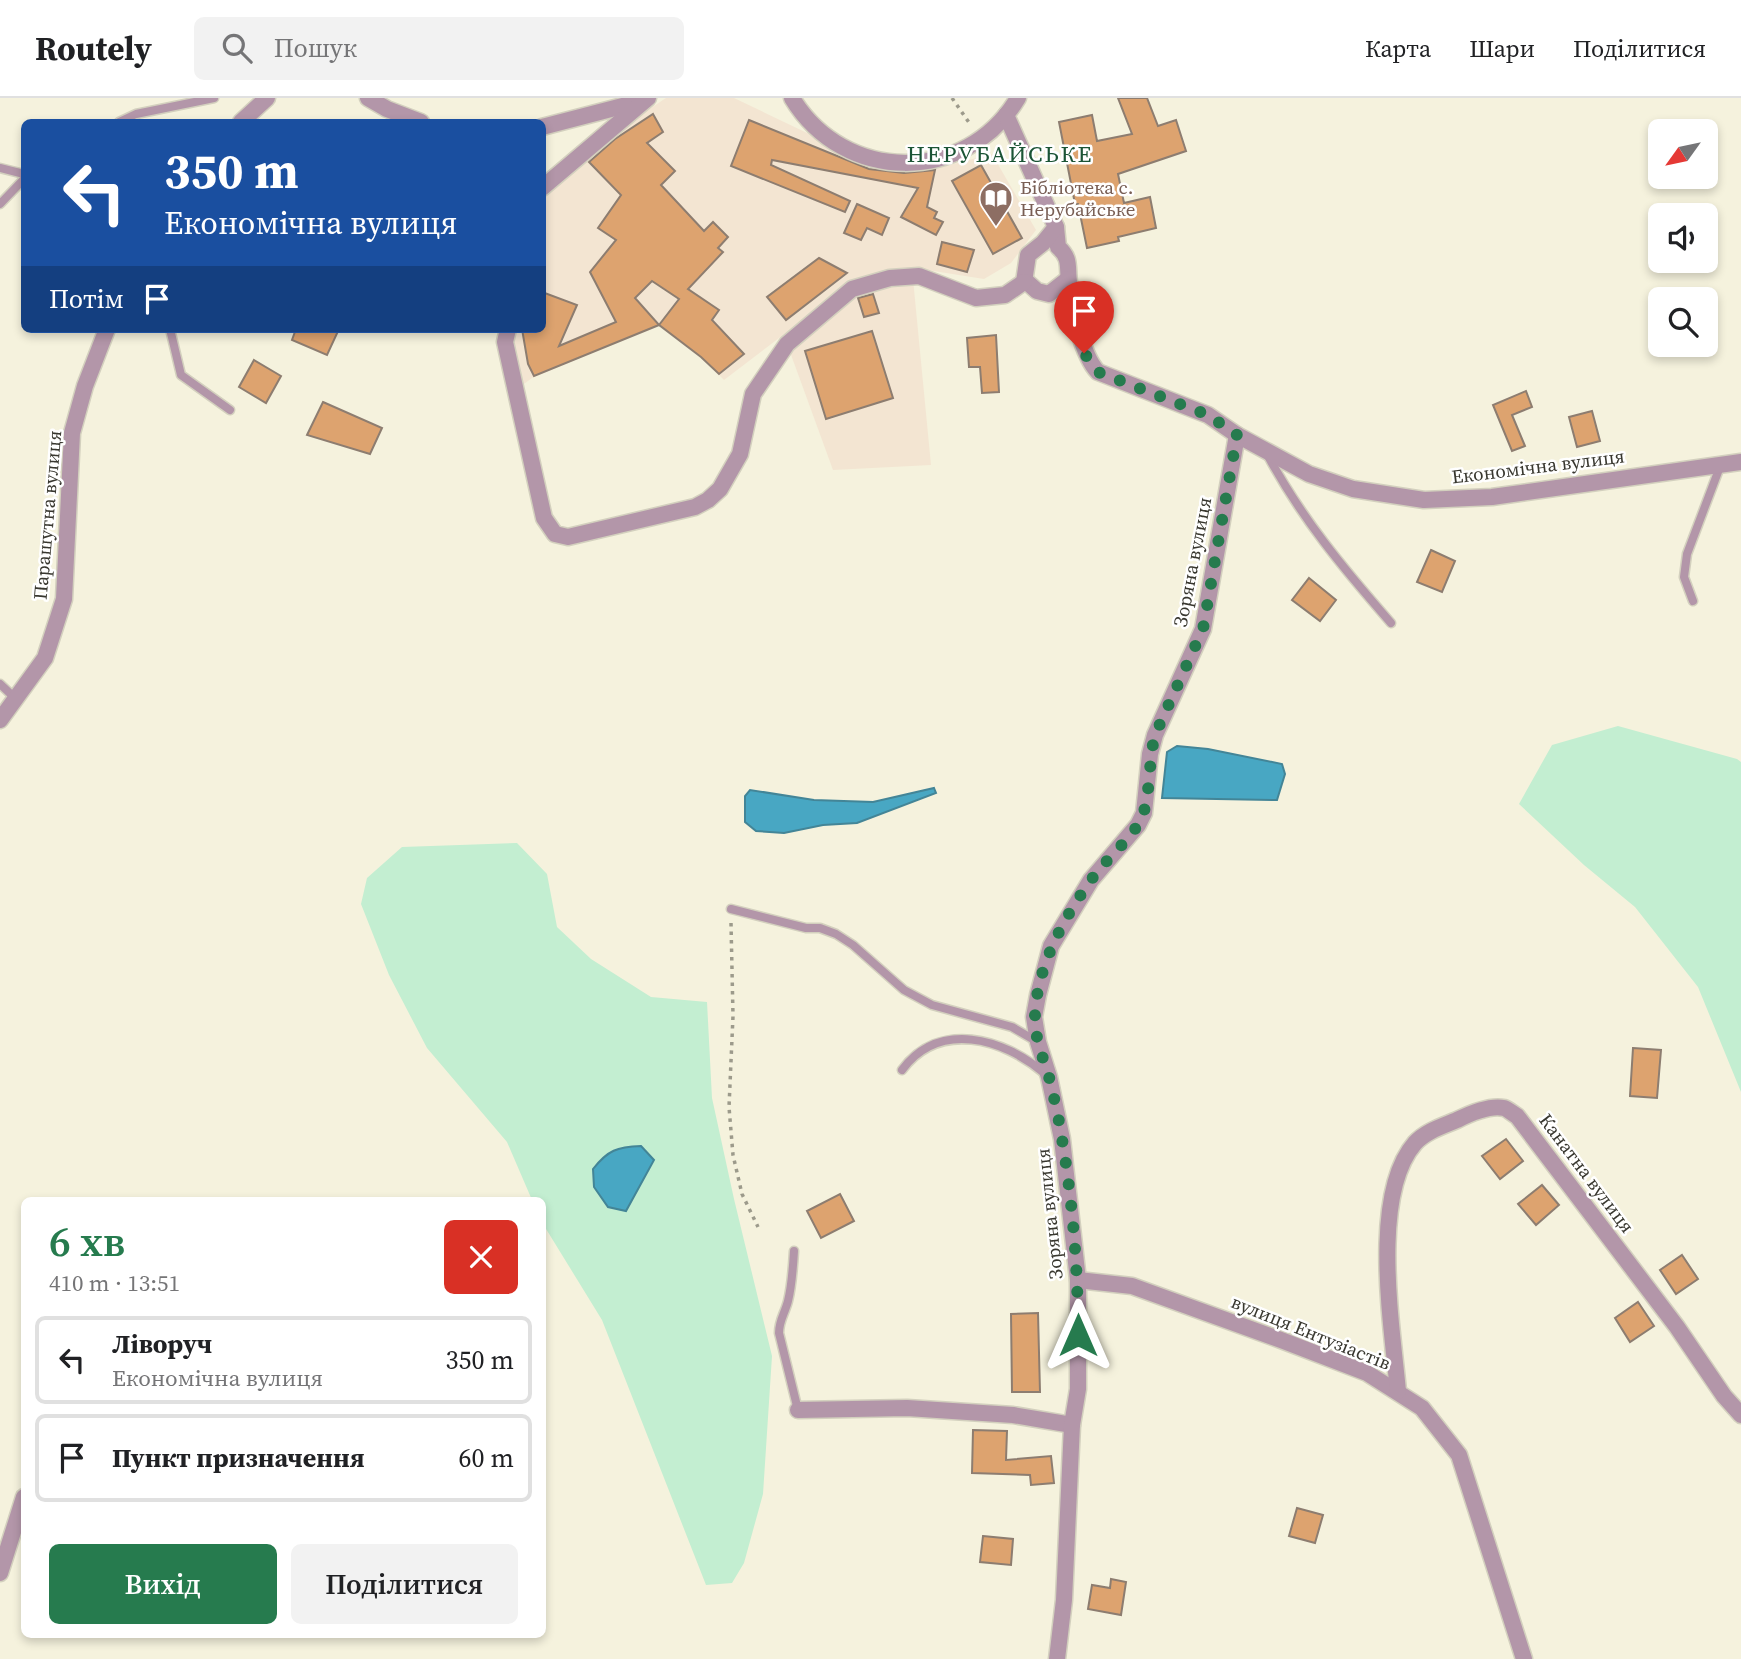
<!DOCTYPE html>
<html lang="uk">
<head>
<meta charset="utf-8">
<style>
	:root { --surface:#fff; --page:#f2f2f2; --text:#202124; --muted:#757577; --line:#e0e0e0; --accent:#267b4e }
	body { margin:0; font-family:"Source Serif 4",serif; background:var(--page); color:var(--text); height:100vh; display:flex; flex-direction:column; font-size:26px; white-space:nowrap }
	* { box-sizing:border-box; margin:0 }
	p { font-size:23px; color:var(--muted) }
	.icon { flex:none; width:38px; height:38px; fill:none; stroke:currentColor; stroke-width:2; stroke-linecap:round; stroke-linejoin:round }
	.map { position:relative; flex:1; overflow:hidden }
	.panel { position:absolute; left:21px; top:1099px; width:525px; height:441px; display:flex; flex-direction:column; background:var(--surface); border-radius:10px; box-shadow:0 4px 10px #0003 }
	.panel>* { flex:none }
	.banner { position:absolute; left:21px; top:21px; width:525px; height:214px; border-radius:10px; box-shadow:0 4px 10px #0003; background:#1a4fa0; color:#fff; overflow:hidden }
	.needle { width:46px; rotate:237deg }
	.tools { position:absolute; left:1648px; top:21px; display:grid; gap:14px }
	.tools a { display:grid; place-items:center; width:70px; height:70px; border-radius:10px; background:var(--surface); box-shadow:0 4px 10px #0003; font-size:35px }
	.pin { position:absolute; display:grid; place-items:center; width:60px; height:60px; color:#fff; margin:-72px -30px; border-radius:50% 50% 50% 0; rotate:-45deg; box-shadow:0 0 7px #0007 }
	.pin .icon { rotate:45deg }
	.me { position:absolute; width:77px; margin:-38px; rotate:0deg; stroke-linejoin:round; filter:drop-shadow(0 0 5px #0008) }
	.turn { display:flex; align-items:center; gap:24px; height:147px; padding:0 28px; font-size:32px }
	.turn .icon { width:91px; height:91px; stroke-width:2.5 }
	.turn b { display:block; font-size:49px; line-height:60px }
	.then { display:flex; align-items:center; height:66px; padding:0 28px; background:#0003; gap:14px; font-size:26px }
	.round { display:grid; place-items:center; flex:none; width:74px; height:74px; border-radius:10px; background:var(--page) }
	.head { display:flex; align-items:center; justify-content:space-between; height:119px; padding:0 28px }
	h1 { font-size:42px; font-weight:600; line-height:52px; color:var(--accent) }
	.primary-button { display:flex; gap:14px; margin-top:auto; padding:14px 28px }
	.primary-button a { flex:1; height:80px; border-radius:10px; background:var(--accent); color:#fff; font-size:28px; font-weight:600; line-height:80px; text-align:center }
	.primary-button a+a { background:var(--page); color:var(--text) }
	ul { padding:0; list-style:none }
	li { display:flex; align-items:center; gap:21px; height:88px; margin:0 14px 10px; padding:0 14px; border:4px solid var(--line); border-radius:10px }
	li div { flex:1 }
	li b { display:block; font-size:26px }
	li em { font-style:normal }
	header { display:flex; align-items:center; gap:42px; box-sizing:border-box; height:98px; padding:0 35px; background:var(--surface); border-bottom:2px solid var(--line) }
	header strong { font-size:33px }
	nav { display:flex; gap:38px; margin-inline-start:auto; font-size:24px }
	.search { width:490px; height:63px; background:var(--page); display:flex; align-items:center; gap:18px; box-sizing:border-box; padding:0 24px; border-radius:10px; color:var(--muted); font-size:26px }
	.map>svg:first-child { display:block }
	.industrial { fill:#f3e5d2 }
	.green { fill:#c3eed1; fill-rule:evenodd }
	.water { fill:#48a7c3; stroke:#438597; stroke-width:2 }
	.building { fill:#dda36f; stroke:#8d7d70; stroke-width:2; fill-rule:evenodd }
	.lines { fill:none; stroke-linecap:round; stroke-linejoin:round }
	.lane-casing { stroke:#d3d0be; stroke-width:11 }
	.street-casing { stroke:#d3d0be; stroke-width:19 }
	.path { stroke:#9c9a8b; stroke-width:3.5; stroke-dasharray:3.5 5; stroke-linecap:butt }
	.lane { stroke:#b396a9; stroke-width:8 }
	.street { stroke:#b396a9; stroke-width:16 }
	.route { stroke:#267b4e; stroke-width:12; stroke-dasharray:0 21.6 }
	.labels { text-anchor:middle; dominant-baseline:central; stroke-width:5; stroke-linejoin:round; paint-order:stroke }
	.education-label { font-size:19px; fill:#785e54; stroke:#fff; text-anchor:start }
	.street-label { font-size:19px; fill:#38372f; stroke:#fff }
	.quarter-label { font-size:23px; letter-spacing:2px; fill:#1b5435; stroke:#fff }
</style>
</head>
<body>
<header>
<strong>Routely</strong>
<div class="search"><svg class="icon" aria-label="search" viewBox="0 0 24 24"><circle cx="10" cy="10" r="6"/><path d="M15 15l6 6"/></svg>Пошук</div>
<nav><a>Карта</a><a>Шари</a><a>Поділитися</a></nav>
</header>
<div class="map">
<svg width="1741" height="1561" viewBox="0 0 1741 1561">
	<rect width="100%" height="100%" fill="#f5f2dd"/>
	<g class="industrial">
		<polygon points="666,0 734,0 847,54 942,69 992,56 1036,132 1011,165 984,181 921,171 855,182 724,282 701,259 659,227 532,280 520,289 513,231 542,231 543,81"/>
		<polygon points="913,181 931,367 833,372 790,254 857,193"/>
	</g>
	<g class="green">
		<polygon points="1618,628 1737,661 1741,664 1741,994 1698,889 1635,809 1584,767 1519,706 1552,647"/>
		<path d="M517,745L547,776L557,829L591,861L651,899L707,904L712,1000L734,1101L772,1258L763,1396L744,1465L732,1485L706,1487L602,1222L543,1126L542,1102H532L507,1044L427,950L389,877L361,806L367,780L402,749ZM593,1071L648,1074L637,1092Z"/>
	</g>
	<g class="water">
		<polygon points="1177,648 1208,651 1282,666 1285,676 1277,702 1162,700 1167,654"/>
		<polygon points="934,690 936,695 857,725 823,727 784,735 756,733 745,724 745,698 750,692 814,702 873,704"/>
		<path d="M641,1048L654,1062L626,1113L608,1109L594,1089L593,1071C608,1052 617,1049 641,1048Z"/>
	</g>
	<g class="building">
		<polygon points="1118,0 1147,0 1158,28 1176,22 1186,53 1118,76 1124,105 1150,99 1156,130 1118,139 1119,143 1087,150 1078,106 1075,106 1059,24 1092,17 1097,43 1132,36"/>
		<path d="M653,16L663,34L647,45L675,73L661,87L704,133L713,124L728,139L718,150L723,154L688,191L719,212L712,222L744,256L719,276L701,259L659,227L534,278L528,266L522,231H542V194L577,207L559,248L616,224L590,174L616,142L598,130L621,97L589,64L615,41ZM652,183L679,201L659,227L635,200Z"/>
		<polygon points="749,22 869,71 904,75 935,72 927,109 937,114 934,120 943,124 936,137 901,119 918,90 772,62 771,67 850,103 845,114 731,68"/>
		<polygon points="981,67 1022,140 993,156 952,83"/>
		<polygon points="857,106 889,120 882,137 867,130 861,142 844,135"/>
		<polygon points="942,144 974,152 967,174 937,166"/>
		<polygon points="819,160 847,175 786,222 767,199"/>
		<polygon points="873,196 879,215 864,219 858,200"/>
		<polygon points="296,231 339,231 327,257 292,242"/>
		<polygon points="872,233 893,300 826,321 805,253"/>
		<polygon points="996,237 999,294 982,295 980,269 969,269 967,240"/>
		<polygon points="254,262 281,278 266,305 239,289"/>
		<polygon points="1526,293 1532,309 1512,317 1525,348 1512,353 1493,307"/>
		<polygon points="323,304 382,330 370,356 307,337"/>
		<polygon points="1592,313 1600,343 1577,349 1569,319"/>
		<polygon points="1431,452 1455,463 1442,494 1417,484"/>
		<polygon points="1309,480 1336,502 1320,523 1292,502"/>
		<polygon points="1633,950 1661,952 1657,1000 1630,998"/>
		<polygon points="1506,1041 1523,1063 1500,1081 1482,1058"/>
		<polygon points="1542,1087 1559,1107 1536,1127 1518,1106"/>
		<polygon points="840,1096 854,1123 821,1140 807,1113"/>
		<polygon points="1682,1157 1698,1181 1676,1196 1660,1172"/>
		<polygon points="1638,1204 1654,1228 1630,1244 1615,1220"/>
		<polygon points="1038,1215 1040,1294 1012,1294 1011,1216"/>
		<polygon points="973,1332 1007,1333 1006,1362 1051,1358 1054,1385 1031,1387 1030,1377 972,1375"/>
		<polygon points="1297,1410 1323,1417 1315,1445 1289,1438"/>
		<polygon points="983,1438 1013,1441 1011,1467 980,1464"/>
		<polygon points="1111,1481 1126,1484 1121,1517 1088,1511 1092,1487 1110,1490"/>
	</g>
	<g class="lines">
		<defs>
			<g id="lane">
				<polyline points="119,24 136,16 214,0"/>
				<polyline points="0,70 24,76"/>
				<polyline points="0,106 24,81"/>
				<polyline points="170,231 181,277 230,312"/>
				<path d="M1267,356C1301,420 1344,471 1391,525"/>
				<polyline points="1693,503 1684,479 1687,456 1721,366"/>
				<polyline points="0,586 16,601"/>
				<polyline points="731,811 806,830 820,830 836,836 853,847 904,892 932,907 1012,929 1036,943"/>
				<path d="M902,972C939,922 1003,940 1044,975"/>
				<path d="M794,1153C793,1170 792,1187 788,1203C785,1215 779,1222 779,1235L798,1312"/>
			</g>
			<g id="street">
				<polyline points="368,0 387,11 421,24"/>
				<path d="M792,0C844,86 966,87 1018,0"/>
				<path d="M1006,17L1056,129L1058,149C1071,160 1067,169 1069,184C1071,207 1082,258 1098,274L1208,317L1237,337L1309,376L1353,391L1424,402L1492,399L1741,364"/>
				<polyline points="241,24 267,0"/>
				<polyline points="542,29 638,4"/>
				<polyline points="542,90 648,0"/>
				<polyline points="1024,184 1028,157 1043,145 1056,129"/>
				<polyline points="1024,184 1027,184 1037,193 1049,196 1068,181"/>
				<polyline points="508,231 505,244 544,420 555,436 568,439 695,409 708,402 720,391 740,356 753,296 787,246 852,191 890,180 919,178 976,200 1005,197 1024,184"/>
				<polyline points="0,622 45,560 64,501 72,335 85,288 107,231"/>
				<polyline points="1078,1182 1132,1188 1281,1242 1367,1275 1422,1310 1459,1357 1524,1561"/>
				<path d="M1398,1293C1392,1228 1370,1097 1415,1045C1426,1033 1443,1028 1457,1022C1469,1016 1490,1007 1504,1010C1508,1011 1513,1016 1517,1018L1677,1229L1724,1298L1741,1317"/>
				<polyline points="798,1312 907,1310 1013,1317 1072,1327"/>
				<polyline points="0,1475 24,1399"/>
				<polyline points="1057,1561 1064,1502 1072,1327 1078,1291 1078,1182 1062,1041 1049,979 1038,944 1034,919 1038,897 1051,848 1091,782 1138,727 1144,715 1150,656 1155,637 1203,531 1237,337"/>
			</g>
		</defs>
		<use href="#lane" class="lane-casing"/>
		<use href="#street" class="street-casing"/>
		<g class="path">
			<polyline points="952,0 970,26"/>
			<polyline points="731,825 733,918 729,1009 733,1057 742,1096 758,1129"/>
		</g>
		<use href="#lane" class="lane"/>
		<use href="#street" class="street"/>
	</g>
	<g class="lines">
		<path class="route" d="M1078,1237C1078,1172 1073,1106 1062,1041C1059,1021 1054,999 1049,979C1043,959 1034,939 1035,917C1037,869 1063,821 1091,782C1105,762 1126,746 1139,725C1151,706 1148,662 1155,637L1203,531L1237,337L1208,317L1098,274L1084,255"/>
	</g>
	<defs>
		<symbol id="library-pin" viewBox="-11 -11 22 30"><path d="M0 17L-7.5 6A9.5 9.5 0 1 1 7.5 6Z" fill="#8d6e63" stroke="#fff"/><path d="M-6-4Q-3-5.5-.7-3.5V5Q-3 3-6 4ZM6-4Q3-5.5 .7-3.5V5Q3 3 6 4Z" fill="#fff"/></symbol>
	</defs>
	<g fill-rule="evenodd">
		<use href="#library-pin" x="977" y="81" width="38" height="52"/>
	</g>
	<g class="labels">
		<g class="education-label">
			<text x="1020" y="89">Бібліотека с.<tspan x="1020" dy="22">Нерубайське</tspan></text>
		</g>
		<g class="street-label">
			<text transform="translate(1538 368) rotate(-7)">Економічна вулиця</text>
			<text transform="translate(47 417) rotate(-85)">Парашутна вулиця</text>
			<text transform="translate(1192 464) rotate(-79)">Зоряна вулиця</text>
			<text transform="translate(1587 1075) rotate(53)">Канатна вулиця</text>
			<text transform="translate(1049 1116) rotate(-96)">Зоряна вулиця</text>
			<text transform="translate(1311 1234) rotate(22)">вулиця Ентузіастів</text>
		</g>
		<g class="quarter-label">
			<text x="1000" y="56">НЕРУБАЙСЬКЕ</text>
		</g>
	</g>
</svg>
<div class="tools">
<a><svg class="needle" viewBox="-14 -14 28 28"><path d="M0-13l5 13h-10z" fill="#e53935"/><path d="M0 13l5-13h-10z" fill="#757577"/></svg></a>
<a><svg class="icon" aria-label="sound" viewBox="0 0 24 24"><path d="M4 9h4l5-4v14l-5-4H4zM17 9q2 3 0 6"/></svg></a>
<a><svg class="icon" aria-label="search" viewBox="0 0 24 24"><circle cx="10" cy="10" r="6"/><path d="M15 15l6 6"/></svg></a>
</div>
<div class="pin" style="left:1084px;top:255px;background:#d93025"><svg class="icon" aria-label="arrive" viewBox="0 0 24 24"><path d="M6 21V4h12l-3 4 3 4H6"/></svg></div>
<svg class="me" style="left:1078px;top:1237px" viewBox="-20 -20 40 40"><path d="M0-17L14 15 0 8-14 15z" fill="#267b4e" stroke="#fff" stroke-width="4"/></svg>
<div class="banner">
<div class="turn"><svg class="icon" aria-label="left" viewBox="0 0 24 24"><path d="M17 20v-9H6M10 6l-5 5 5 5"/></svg><div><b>350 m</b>Економічна вулиця</div></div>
<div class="then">Потім<svg class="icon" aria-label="arrive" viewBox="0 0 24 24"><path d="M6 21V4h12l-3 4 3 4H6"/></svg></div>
</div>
<section class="panel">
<div class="head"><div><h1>6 хв</h1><p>410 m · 13:51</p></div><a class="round" style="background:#d93025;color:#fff"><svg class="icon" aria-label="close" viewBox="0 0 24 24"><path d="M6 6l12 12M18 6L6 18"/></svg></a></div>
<ul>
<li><svg class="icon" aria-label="left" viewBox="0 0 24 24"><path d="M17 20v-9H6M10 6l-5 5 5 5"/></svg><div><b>Ліворуч</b><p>Економічна вулиця</p></div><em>350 m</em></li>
<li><svg class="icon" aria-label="arrive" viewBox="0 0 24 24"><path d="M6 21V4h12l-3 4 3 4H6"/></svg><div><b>Пункт призначення</b></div><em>60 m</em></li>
</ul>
<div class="primary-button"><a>Вихід</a><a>Поділитися</a></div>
</section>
</div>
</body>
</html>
